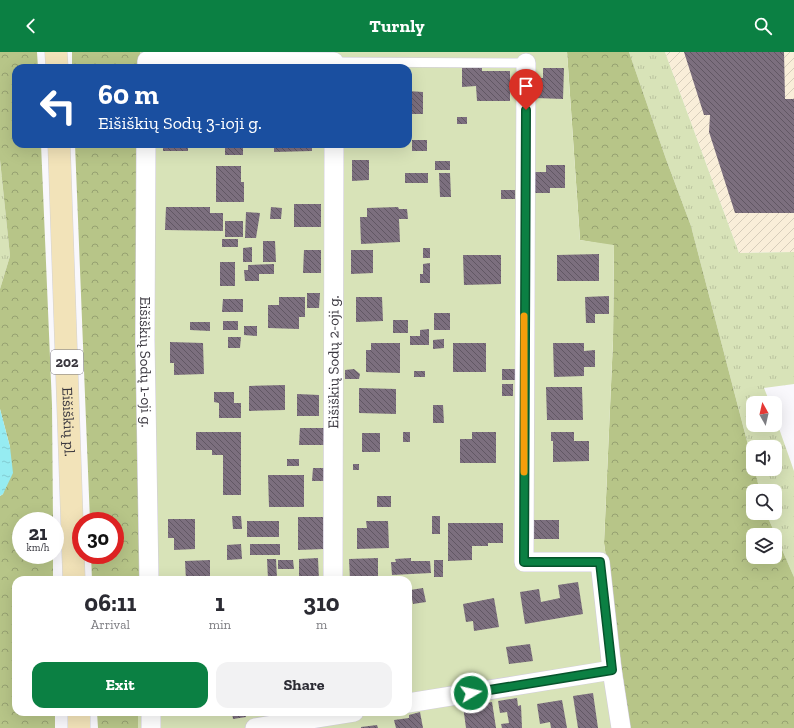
<!DOCTYPE html>
<html lang="en">
<head>
<meta charset="utf-8">
<style>
	:root { --surface:#fff; --page:#f2f2f3; --text:#2b2b33; --muted:#7c7c81; --accent:#0b8043 }
	body { margin:0; font-family:"Zilla Slab",serif; background:var(--page); color:var(--text); height:100vh; display:flex; flex-direction:column; font-size:15px; white-space:nowrap }
	* { box-sizing:border-box; margin:0 }
	p { font-size:13px; color:var(--muted) }
	.icon { flex:none; width:22px; height:22px; fill:none; stroke:currentColor; stroke-width:2; stroke-linecap:round; stroke-linejoin:round }
	.map { position:relative; flex:1; overflow:hidden }
	.sheet { position:absolute; left:12px; top:524px; width:400px; height:140px; display:flex; flex-direction:column; background:var(--surface); border-radius:12px; box-shadow:0 4px 16px #0002 }
	.sheet>* { flex:none }
	.hud { position:absolute; left:12px; top:12px; width:400px; height:84px; border-radius:12px; box-shadow:0 4px 16px #0002; background:#1a4fa0; color:#fff; overflow:hidden }
	.needle { width:26px; rotate:352deg }
	.controls { position:absolute; left:746px; top:344px; display:grid; gap:8px }
	.controls a { display:grid; place-items:center; width:36px; height:36px; border-radius:8px; background:var(--surface); box-shadow:0 4px 16px #0002; font-size:20px }
	.speed { position:absolute; left:12px; top:460px; display:flex; gap:8px; font-size:20px; font-weight:700; text-align:center }
	.speed>* { display:grid; place-content:center; width:52px; height:52px; border-radius:50%; background:var(--surface); box-shadow:0 4px 16px #0002; line-height:1 }
	.speed small { font-size:10px; font-weight:400 }
	.speed .limit { border:6px solid #d22; background:#fff; color:#111 }
	.pin { position:absolute; display:grid; place-items:center; width:34px; height:34px; color:#fff; margin:-41px -17px; border-radius:50% 50% 50% 0; rotate:-45deg; box-shadow:0 0 4px #0007 }
	.pin .icon { rotate:45deg }
	.me { position:absolute; width:44px; margin:-22px; rotate:81deg; stroke-linejoin:round; filter:drop-shadow(0 0 3px #0008) }
	.turn { display:flex; align-items:center; gap:14px; height:84px; padding:0 20px; font-size:18px }
	.turn .icon { width:52px; height:52px; stroke-width:2.5 }
	.turn b { display:block; font-size:28px; line-height:34px }
	.eta { display:flex; justify-content:space-evenly; align-items:center; height:68px; text-align:center }
	.eta b { font-size:24px; font-weight:700; line-height:28px }
	.cta { display:flex; gap:8px; margin-top:auto; padding:8px 20px }
	.cta a { flex:1; height:46px; border-radius:12px; background:var(--accent); color:#fff; font-size:16px; font-weight:700; line-height:46px; text-align:center }
	.cta a+a { background:var(--page); color:var(--text) }
	header { display:flex; justify-content:space-between; align-items:center; height:52px; padding:0 20px; background:var(--accent); color:#fff; font-size:18px; font-weight:700 }
	.map>svg:first-child { display:block }
	.industrial { fill:url(#industrial-furrows) }
	.grass { fill:url(#grass-tufts) }
	.forest { fill:url(#forest-crowns); fill-rule:evenodd }
	.garden { fill:#d8e3b8 }
	.water { fill:url(#water-ripples) }
	.building { fill:url(#building-back-hatch) }
	.lines { fill:none; stroke-linecap:round; stroke-linejoin:round }
	.lane-casing { stroke:#d1cbdf; stroke-width:10 }
	.street-casing { stroke:#d1cbdf; stroke-width:20 }
	.primary-casing { stroke:#d3d3d5; stroke-width:23 }
	.lane { stroke:#fff; stroke-width:9 }
	.street { stroke:#fff; stroke-width:19 }
	.primary { stroke:#f2e3b9; stroke-width:22 }
	.route-casing { stroke:#07532c; stroke-width:10 }
	.route { stroke:#0b8043; stroke-width:7 }
	.slow { stroke:#f59e0b; stroke-width:7 }
	.labels { text-anchor:middle; dominant-baseline:central; stroke-width:4; stroke-linejoin:round; paint-order:stroke }
	.shield { fill:#fff; stroke:#747278; stroke-width:1 }
	.shield-label { font-size:14px; font-weight:bold; fill:#39363e }
	.street-label { font-size:15px; fill:#39363e; stroke:#fff }
</style>
</head>
<body>
<header><svg class="icon" aria-label="back" viewBox="0 0 24 24"><path d="M15 5l-7 7 7 7"/></svg>Turnly<svg class="icon" aria-label="search" viewBox="0 0 24 24"><circle cx="10" cy="10" r="6"/><path d="M15 15l6 6"/></svg></header>
<div class="map">
<svg width="794" height="676" viewBox="0 0 794 676">
	<defs>
		<pattern id="industrial-furrows" width="10" height="10" patternUnits="userSpaceOnUse"><rect width="10" height="10" fill="#f9eed9"/><path d="M-1 1l2-2M0 10L10 0M9 11l2-2" fill="none" stroke="#d6cdbb"/></pattern>
		<pattern id="grass-tufts" width="24" height="20" patternUnits="userSpaceOnUse"><rect width="24" height="20" fill="#d8e3b8"/><path d="M3 7l-1-3M5 7V3M7 7l1-3M15 17l-1-3M17 17v-4M19 17l1-3" fill="none" stroke="#bac39f"/></pattern>
		<pattern id="forest-crowns" width="20" height="18" patternUnits="userSpaceOnUse"><rect width="20" height="18" fill="#b7c588"/><path d="M2 6a3 3 0 1 1 6 0M12 15a3 3 0 1 1 6 0" fill="none" stroke="#96a171"/></pattern>
		<pattern id="water-ripples" width="26" height="14" patternUnits="userSpaceOnUse"><rect width="26" height="14" fill="#96ecf2"/><path d="M2 4q2-2 4 0t4 0M15 11q2-2 4 0t4 0" fill="none" stroke="#82cbd1"/></pattern>
		<pattern id="building-back-hatch" width="6" height="6" patternUnits="userSpaceOnUse"><rect width="6" height="6" fill="#7c6f7e"/><path d="M-1 5l2 2M0 0l6 6M5-1l2 2" fill="none" stroke="#615763"/></pattern>
	</defs>
	<rect width="100%" height="100%" fill="#f9f8fc"/>
	<polygon class="industrial" points="665,0 794,0 794,200 739,201"/>
	<g class="grass">
		<polygon points="629,0 665,0 739,201 794,200 794,332 764,336 770,351 753,351 753,373 775,373 775,365 794,419 794,525 766,461 775,461 775,439 760,439 754,417 775,417 775,395 753,395 753,412 691,174 666,107"/>
		<polygon points="0,108 10,204 0,237"/>
	</g>
	<g class="forest">
		<polygon points="0,0 37,0 38,16 16,16 16,92 41,92 52,353 53,469 21,469 21,503 53,503 53,528 16,528 16,660 55,660 55,676 0,676 0,444 3,442 10,395 0,357 0,237 10,204 0,108"/>
		<rect x="72" y="0" width="68" height="16"/>
		<path d="M567,0H629L666,107L691,174L760,439H753V461H766L794,525V676H630L604,491L613,288L614,194L580,188ZM753,483H775V505H753Z"/>
		<polygon points="75,92 140,92 140,528 92,528 91,503 115,503 115,469 90,469"/>
		<polygon points="97,660 138,660 138,676 98,676"/>
	</g>
	<polygon class="garden" points="140,0 567,0 580,188 614,193 613,288 604,491 630,676 138,676 138,660 408,660 408,528 140,528 140,92 408,92 408,16 140,16"/>
	<polygon class="water" points="0,357 10,395 13,421 3,442 0,444"/>
	<g class="building">
		<polygon points="684,0 784,0 785,47 794,47 794,161 735,161 709,80 710,63 704,63"/>
		<polygon points="462,16 482,16 482,19 510,19 510,49 477,49 476,34 462,35"/>
		<polygon points="543,16 564,16 563,47 536,46 537,26 543,26"/>
		<polygon points="408,39 423,40 423,62 408,62"/>
		<rect x="457" y="65" width="10" height="7"/>
		<rect x="412" y="88" width="15" height="11"/>
		<rect x="163" y="92" width="25" height="7"/>
		<polygon points="274,92 312,92 312,99 274,100"/>
		<rect x="225" y="96" width="18" height="7"/>
		<polygon points="352,108 369,108 369,128 352,129"/>
		<rect x="435" y="109" width="15" height="9"/>
		<polygon points="546,113 565,113 565,136 550,136 550,141 534,141 534,120 546,120"/>
		<polygon points="216,114 241,114 241,130 244,130 244,150 216,150"/>
		<rect x="405" y="121" width="23" height="10"/>
		<polygon points="439,121 450,121 451,145 440,145"/>
		<rect x="501" y="138" width="14" height="9"/>
		<rect x="294" y="152" width="27" height="23"/>
		<polygon points="166,155 210,155 210,161 223,161 223,179 165,178"/>
		<polygon points="271,155 282,156 281,167 270,167"/>
		<polygon points="398,155 399,157 407,157 408,167 399,167 400,190 361,192 360,165 367,165 367,156"/>
		<polygon points="246,160 260,161 256,186 245,186"/>
		<rect x="225" y="169" width="18" height="16"/>
		<rect x="222" y="187" width="16" height="8"/>
		<polygon points="263,189 275,189 276,210 263,210"/>
		<polygon points="252,195 252,210 243,210 243,196"/>
		<rect x="423" y="196" width="7" height="10"/>
		<polygon points="304,198 321,198 321,221 303,221"/>
		<polygon points="351,198 373,198 373,221 351,222"/>
		<polygon points="599,202 599,229 557,229 557,203"/>
		<polygon points="463,203 501,203 501,232 464,233"/>
		<rect x="220" y="210" width="15" height="24"/>
		<polygon points="430,211 430,231 420,231 420,222 423,222 423,212"/>
		<polygon points="274,212 274,222 259,222 259,229 245,229 244,218 248,218 248,213"/>
		<polygon points="307,241 320,241 319,256 307,256"/>
		<polygon points="609,244 609,262 595,262 595,271 586,271 585,245"/>
		<polygon points="279,245 305,245 305,265 299,265 299,277 268,276 268,253 279,253"/>
		<polygon points="356,245 382,245 383,269 356,270"/>
		<polygon points="223,247 243,247 243,260 222,260"/>
		<rect x="434" y="261" width="16" height="17"/>
		<rect x="393" y="268" width="15" height="13"/>
		<rect x="223" y="269" width="15" height="9"/>
		<polygon points="190,270 210,270 210,279 190,278"/>
		<polygon points="244,274 257,274 257,284 244,283"/>
		<polygon points="429,277 429,293 410,293 410,284 420,284 420,278"/>
		<polygon points="228,285 241,285 240,296 228,296"/>
		<polygon points="444,287 444,296 433,297 433,288"/>
		<polygon points="170,290 203,291 204,322 174,323 174,311 170,311"/>
		<polygon points="371,291 400,291 400,321 366,320 366,298 371,298"/>
		<rect x="453" y="291" width="33" height="29"/>
		<polygon points="553,291 584,291 584,299 595,298 595,315 584,315 584,324 554,325"/>
		<polygon points="354,317 360,322 359,327 345,327 345,318"/>
		<rect x="502" y="317" width="17" height="11"/>
		<rect x="414" y="319" width="11" height="6"/>
		<rect x="502" y="332" width="11" height="12"/>
		<polygon points="285,333 285,358 249,359 249,334"/>
		<polygon points="546,335 582,335 583,368 547,368"/>
		<polygon points="359,336 396,337 396,362 359,361"/>
		<polygon points="214,340 234,340 234,351 241,351 241,366 219,366 219,351 214,350"/>
		<polygon points="297,342 319,343 319,364 297,364"/>
		<polygon points="433,353 443,353 444,371 433,371"/>
		<polygon points="300,376 328,376 328,393 299,393"/>
		<polygon points="196,380 241,380 241,443 223,443 223,403 212,403 212,398 196,398"/>
		<rect x="403" y="380" width="7" height="10"/>
		<polygon points="472,380 496,380 496,411 460,411 460,387 472,387"/>
		<polygon points="551,380 574,380 574,389 589,389 589,409 553,410 553,389 551,389"/>
		<rect x="362" y="381" width="18" height="19"/>
		<rect x="287" y="407" width="12" height="7"/>
		<rect x="353" y="412" width="6" height="6"/>
		<polygon points="313,416 328,416 328,429 312,429"/>
		<polygon points="268,423 304,423 304,455 269,455"/>
		<rect x="377" y="444" width="14" height="11"/>
		<polygon points="232,464 241,464 242,477 233,477"/>
		<rect x="432" y="464" width="8" height="18"/>
		<polygon points="298,465 323,465 324,497 298,498"/>
		<polygon points="168,467 195,467 195,497 174,498 174,486 168,486"/>
		<polygon points="533,468 559,468 559,487 532,487"/>
		<rect x="247" y="469" width="32" height="16"/>
		<polygon points="366,469 388,469 389,496 357,497 357,476 367,476"/>
		<polygon points="448,471 503,471 503,491 488,491 488,494 472,494 472,508 448,509"/>
		<polygon points="241,492 242,507 227,508 227,493"/>
		<rect x="250" y="492" width="30" height="11"/>
		<polygon points="318,506 319,528 297,528 297,526 299,526 299,507"/>
		<polygon points="378,506 378,528 350,528 349,507"/>
		<polygon points="411,506 411,509 430,509 431,521 392,523 391,510 396,510 395,507"/>
		<polygon points="267,507 276,507 277,526 268,527"/>
		<polygon points="210,508 210,528 186,528 185,509"/>
		<polygon points="278,508 293,508 294,517 278,517"/>
		<rect x="434" y="508" width="9" height="17"/>
		<polygon points="578,530 583,562 525,572 520,540 539,537 541,550 560,546 558,533"/>
		<polygon points="423,536 426,550 413,552 410,538"/>
		<polygon points="494,546 499,575 474,579 473,569 466,570 463,552"/>
		<polygon points="530,592 533,609 509,612 506,595"/>
		<polygon points="593,641 598,676 578,676 573,644"/>
		<polygon points="517,646 518,654 521,653 522,676 502,676 501,672 509,671 507,660 500,661 498,649"/>
		<polygon points="562,648 567,676 551,676 550,670 540,672 537,652"/>
		<polygon points="492,650 496,676 466,676 463,654"/>
		<polygon points="232,660 250,660 250,661 246,662 246,665 233,667"/>
		<polygon points="420,660 423,676 396,676 394,668 409,666 409,663"/>
		<polygon points="377,673 378,676 361,676 361,675"/>
	</g>
	<g class="lines">
		<defs>
			<polyline id="lane" points="334,10 526,11"/>
			<g id="street">
				<polyline points="526,11 524,510 600,510 612,618 621,676"/>
				<polyline points="147,16 147,9 334,10 334,16"/>
				<path id="s1" d="M146,92L145,288L149,528"/>
				<path id="s2" d="M333,528L334,92"/>
				<polyline points="408,651 612,618"/>
				<polyline points="151,660 151,676"/>
				<polyline points="255,676 354,660"/>
			</g>
			<g id="primary">
				<polyline points="56,0 57,16"/>
				<path id="s3" d="M59,92L74,528"/>
				<polyline points="79,660 79,676"/>
			</g>
		</defs>
		<use href="#lane" class="lane-casing"/>
		<use href="#street" class="street-casing"/>
		<use href="#primary" class="primary-casing"/>
		<use href="#lane" class="lane"/>
		<use href="#street" class="street"/>
		<use href="#primary" class="primary"/>
	</g>
	<g class="lines">
		<defs>
			<polyline id="route" points="471,641 612,618 600,510 524,510 526,58"/>
		</defs>
		<use href="#route" class="route-casing"/>
		<use href="#route" class="route"/>
		<polyline class="slow" points="524,420 524,264"/>
	</g>
	<g class="labels">
		<rect class="shield" x="51" y="298" width="32" height="24" rx="3"/>
		<g class="shield-label">
			<text x="67" y="310">202</text>
		</g>
		<g class="street-label">
			<text stroke="none"><textPath href="#s1" startOffset="218">Eišiškių Sodų 1-oji g.</textPath></text>
			<text stroke="none"><textPath href="#s2" startOffset="218">Eišiškių Sodų 2-oji g.</textPath></text>
			<text stroke="none"><textPath href="#s3" startOffset="278">Eišiškių pl.</textPath></text>
		</g>
	</g>
</svg>
<div class="controls">
<a><svg class="needle" viewBox="-14 -14 28 28"><path d="M0-13l5 13h-10z" fill="#e53935"/><path d="M0 13l5-13h-10z" fill="#7c7c81"/></svg></a>
<a><svg class="icon" aria-label="sound" viewBox="0 0 24 24"><path d="M4 9h4l5-4v14l-5-4H4zM17 9q2 3 0 6"/></svg></a>
<a><svg class="icon" aria-label="search" viewBox="0 0 24 24"><circle cx="10" cy="10" r="6"/><path d="M15 15l6 6"/></svg></a>
<a><svg class="icon" aria-label="layers" viewBox="0 0 24 24"><path d="M12 4l9 5-9 5-9-5zM3 14l9 5 9-5"/></svg></a>
</div>
<div class="speed"><div>21<small>km/h</small></div><div class="limit">30</div></div>
<div class="pin" style="left:526px;top:58px;background:#d93025"><svg class="icon" aria-label="arrive" viewBox="0 0 24 24"><path d="M6 21V4h12l-3 4 3 4H6"/></svg></div>
<svg class="me" style="left:471px;top:641px" viewBox="-20 -20 40 40"><circle r="17" fill="#0b8043" stroke="#fff" stroke-width="3"/><path d="M0-11L8 9 0 5-8 9z" fill="#fff"/></svg>
<div class="hud">
<div class="turn"><svg class="icon" aria-label="left" viewBox="0 0 24 24"><path d="M17 20v-9H6M10 6l-5 5 5 5"/></svg><div><b>60 m</b>Eišiškių Sodų 3-ioji g.</div></div>
</div>
<section class="sheet">
<div class="eta">
<div><b>06:11</b><p>Arrival</p></div>
<div><b>1</b><p>min</p></div>
<div><b>310</b><p>m</p></div>
</div>
<div class="cta"><a>Exit</a><a>Share</a></div>
</section>
</div>
</body>
</html>
